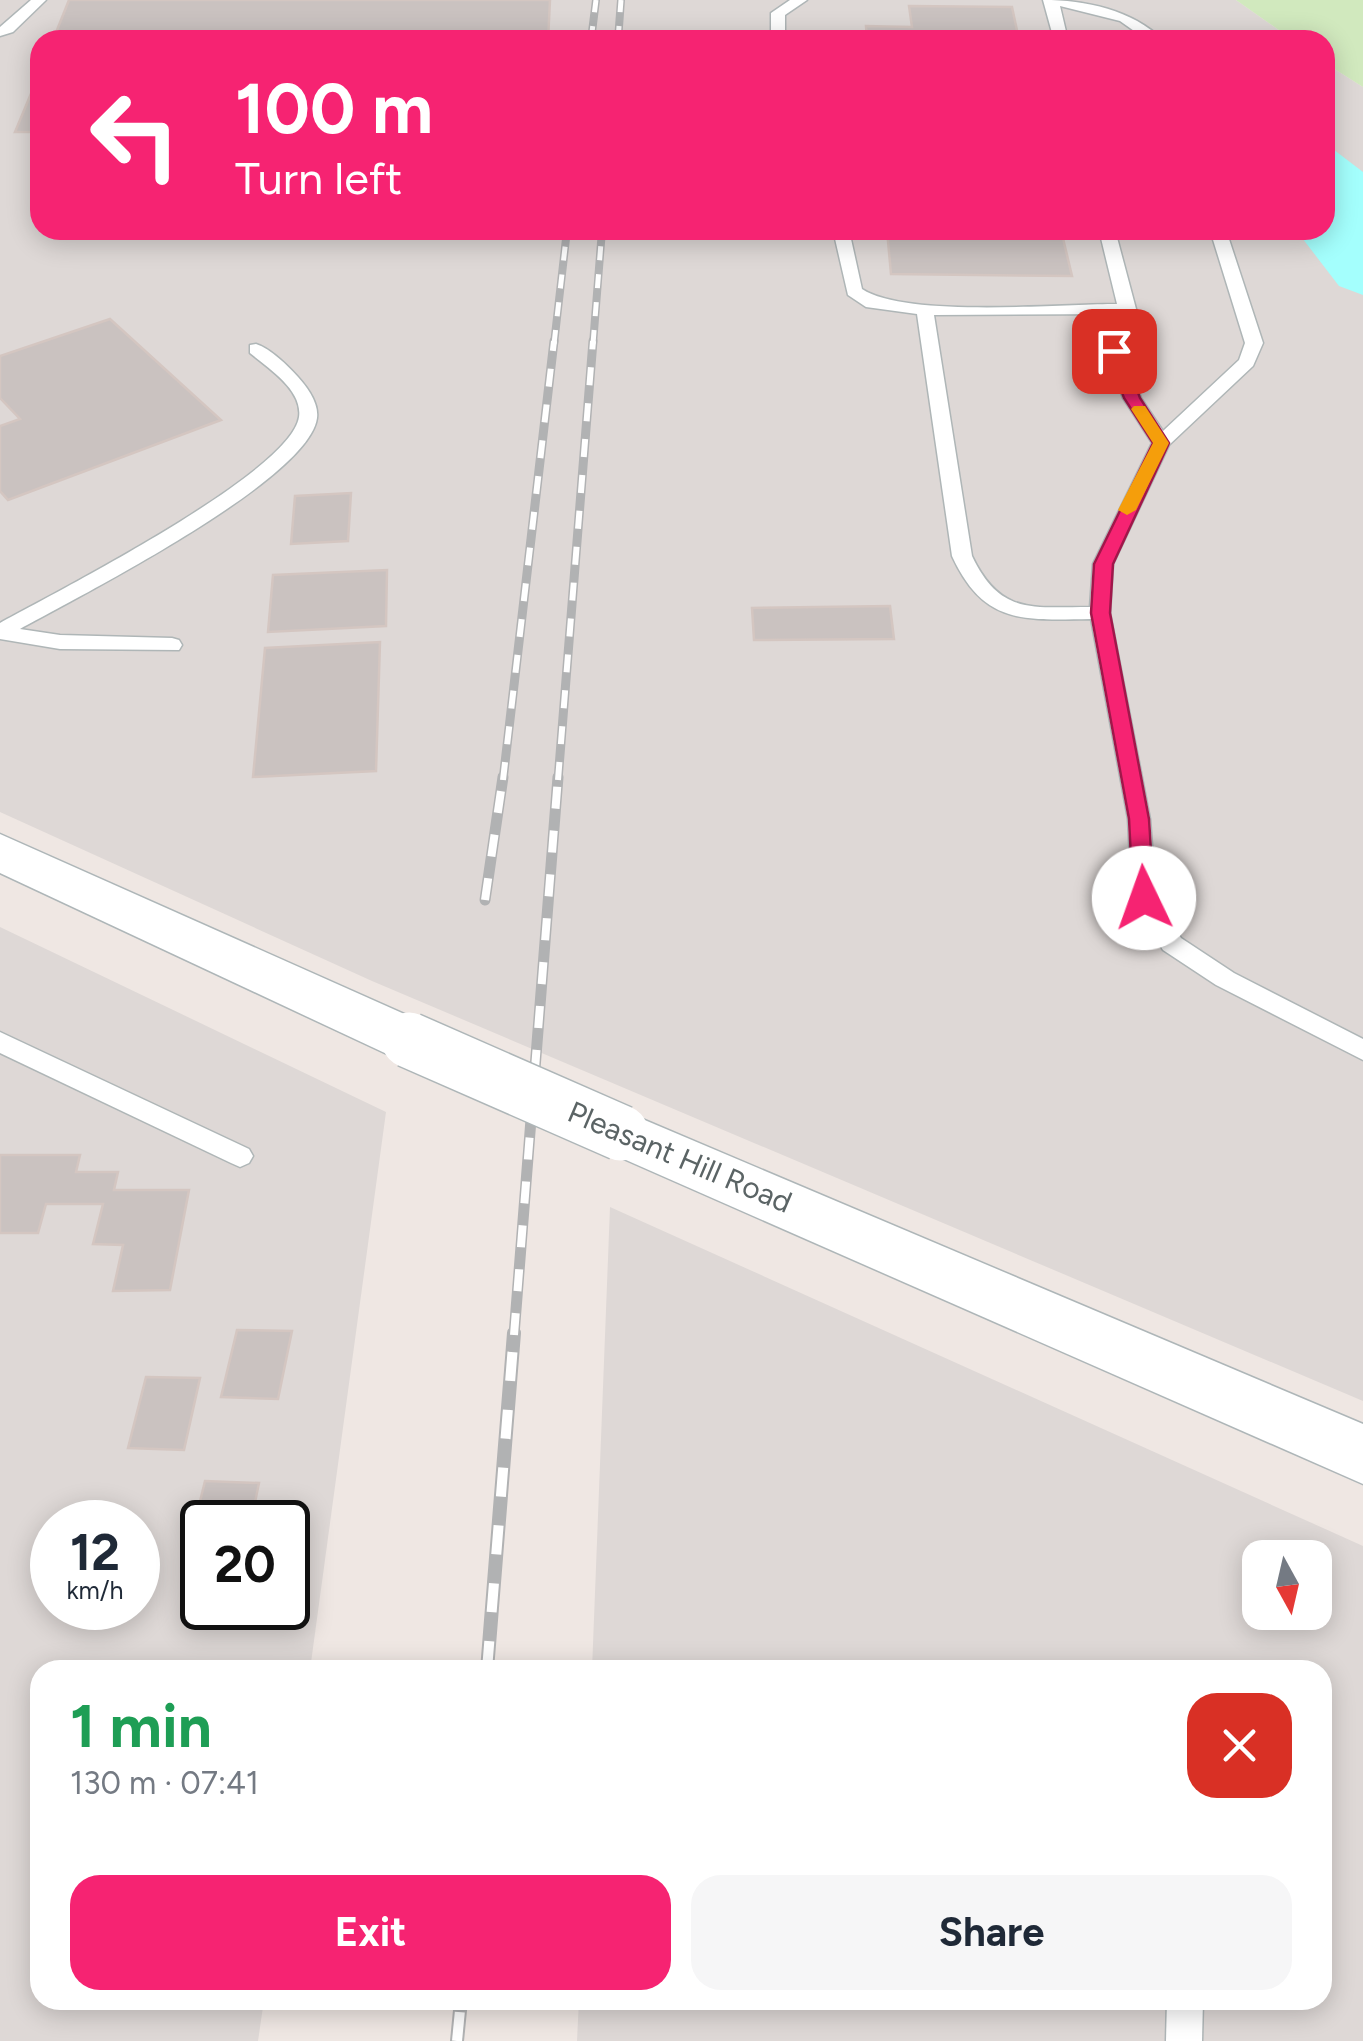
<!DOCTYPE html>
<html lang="en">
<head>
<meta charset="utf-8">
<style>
	:root { --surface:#fff; --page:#f6f6f7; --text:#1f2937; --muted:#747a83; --accent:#f62372 }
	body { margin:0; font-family:Figtree,sans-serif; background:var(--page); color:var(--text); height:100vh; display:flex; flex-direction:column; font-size:38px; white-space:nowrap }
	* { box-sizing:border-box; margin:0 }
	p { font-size:32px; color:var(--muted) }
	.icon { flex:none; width:55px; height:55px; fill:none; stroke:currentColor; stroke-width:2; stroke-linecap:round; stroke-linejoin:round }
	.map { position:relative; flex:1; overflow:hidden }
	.side { position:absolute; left:30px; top:1660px; width:1302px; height:350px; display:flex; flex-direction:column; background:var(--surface); border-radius:30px; box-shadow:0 5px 25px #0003 }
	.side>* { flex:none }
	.top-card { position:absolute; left:30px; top:30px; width:1305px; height:210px; border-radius:30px; box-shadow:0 5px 25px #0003; background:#f62372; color:#fff; overflow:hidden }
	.needle { width:65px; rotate:172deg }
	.tools { position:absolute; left:1242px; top:1540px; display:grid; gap:20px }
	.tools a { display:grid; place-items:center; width:90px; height:90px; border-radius:20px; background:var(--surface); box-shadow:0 5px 25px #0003; font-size:50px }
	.speed { position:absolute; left:30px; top:1500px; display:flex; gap:20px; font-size:50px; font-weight:700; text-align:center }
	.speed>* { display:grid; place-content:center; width:130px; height:130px; border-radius:50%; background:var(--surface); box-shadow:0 5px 25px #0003; line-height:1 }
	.speed small { font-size:25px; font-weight:400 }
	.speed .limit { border:5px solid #111; border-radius:15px; background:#fff; color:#111 }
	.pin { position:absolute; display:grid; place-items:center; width:85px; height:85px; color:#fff; margin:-42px; border-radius:20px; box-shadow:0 5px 15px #0006 }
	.me { position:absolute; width:110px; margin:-55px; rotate:357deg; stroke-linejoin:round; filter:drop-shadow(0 0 8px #0008) }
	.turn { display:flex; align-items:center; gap:35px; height:210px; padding:0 40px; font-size:45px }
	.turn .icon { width:130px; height:130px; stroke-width:2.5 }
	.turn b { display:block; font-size:70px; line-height:85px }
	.round { display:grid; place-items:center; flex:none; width:105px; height:105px; border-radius:30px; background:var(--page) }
	.summary { display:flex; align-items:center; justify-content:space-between; height:170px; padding:0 40px }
	h1 { font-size:60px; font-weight:700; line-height:75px; color:#1e9e55 }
	.action { display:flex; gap:20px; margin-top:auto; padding:20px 40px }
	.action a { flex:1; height:115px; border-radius:30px; background:var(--accent); color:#fff; font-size:40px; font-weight:700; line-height:115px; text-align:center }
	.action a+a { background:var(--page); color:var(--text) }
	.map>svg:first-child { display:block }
	.industrial { fill:#ded8d6; fill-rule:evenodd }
	.green { fill:#d1e9be }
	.water { fill:#a4fffd }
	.building { fill:#cac2c0; stroke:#d4c6c1; stroke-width:2.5 }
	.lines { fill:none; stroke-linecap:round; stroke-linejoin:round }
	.lane-casing { stroke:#afb6b7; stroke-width:3 }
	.secondary-casing { stroke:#aeb6b8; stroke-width:3 }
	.lane { fill:#fff; fill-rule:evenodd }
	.secondary { fill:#fff; fill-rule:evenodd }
	.rail-far3-casing { stroke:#b1b2b3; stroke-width:8 }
	.rail-far2-casing { stroke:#b1b2b3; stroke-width:9 }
	.rail-far1-casing { stroke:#b1b2b3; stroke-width:11 }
	.rail-casing { stroke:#b1b2b3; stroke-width:14 }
	.rail-far3 { stroke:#fff; stroke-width:5; stroke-dasharray:14; stroke-linecap:butt }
	.rail-far2 { stroke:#fff; stroke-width:6; stroke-dasharray:18; stroke-linecap:butt }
	.rail-far1 { stroke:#fff; stroke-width:8; stroke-dasharray:22; stroke-linecap:butt }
	.rail { stroke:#fff; stroke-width:10; stroke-dasharray:29; stroke-linecap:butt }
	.secondary-bridge-casing { stroke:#aeb6b8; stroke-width:58; stroke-linecap:butt }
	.secondary-bridge { stroke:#fff; stroke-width:55 }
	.route { fill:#f62372; stroke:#a0174a; stroke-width:2.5 }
	.slow { fill:#f59e0b }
	.labels { text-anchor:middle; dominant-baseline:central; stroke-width:8; stroke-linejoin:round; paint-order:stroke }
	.street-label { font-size:30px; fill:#5b6465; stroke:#fff }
</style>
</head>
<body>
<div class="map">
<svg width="1363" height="2041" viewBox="0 0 1363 2041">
	<rect width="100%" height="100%" fill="#efe7e3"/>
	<g class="industrial">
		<polygon points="0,0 1236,0 1293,40 40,40 40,230 1325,230 1325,63 1363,87 1363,1401 372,981 0,812"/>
		<path d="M0,927L386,1112L310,1670H40V2000H264L258,2041H0ZM52,1522H138V1608H52ZM202,1522H288V1608H202Z"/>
		<path d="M610,1207L1363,1546V2041H577L579,2000H1322V1670H592ZM1260,1558H1315V1612H1260Z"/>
	</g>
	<polygon class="green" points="1236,0 1363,0 1363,87 1325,63 1325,40 1293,40"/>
	<polygon class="water" points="1325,143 1363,172 1363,295 1339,286 1296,230 1325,230"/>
	<g class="building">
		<polygon points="69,0 550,0 548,40 53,40"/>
		<polygon points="909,6 1012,7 1019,40 867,40 866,26 912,27"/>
		<polygon points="40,72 40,132 15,132"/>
		<polygon points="887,230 1061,230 1072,276 891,274"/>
		<polygon points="110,319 221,420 8,500 0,491 0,426 20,419 0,398 0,356"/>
		<polygon points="351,493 348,541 291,544 295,496"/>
		<polygon points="387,570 386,626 268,632 273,575"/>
		<polygon points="890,606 894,639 754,640 752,608"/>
		<polygon points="380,642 376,771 253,777 265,648"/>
		<polygon points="0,1155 80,1155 76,1172 118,1172 114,1190 189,1190 170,1290 113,1291 123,1245 93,1244 103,1204 46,1204 38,1233 0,1233"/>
		<polygon points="237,1330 292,1331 278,1399 221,1397"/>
		<polygon points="146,1377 200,1378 184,1450 128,1448"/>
		<polygon points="205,1481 259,1483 251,1522 202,1522 202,1535 192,1534"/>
	</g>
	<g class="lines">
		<defs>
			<g id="lane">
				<polygon points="31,0 46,0 13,32 0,36 0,27"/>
				<polygon points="790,0 807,0 785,15 785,40 771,40 771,13"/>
				<path d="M1043,0C1086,0 1132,10 1163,40H1147L1120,21L1060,6L1068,40H1054Z"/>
				<path d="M833,230H849L862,289C906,318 1059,304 1117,304L1099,230H1115L1136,309L1123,351L1141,398L1163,431L1239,360L1245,343L1210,230H1226L1263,343L1253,366L1169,445L1113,564L1110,613L1150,819L1156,898L1181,938L1234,973L1363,1039V1060L1216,985L1163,950L1132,898L1128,819L1091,619C1023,620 984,625 952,556L917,314L866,307L848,295ZM1117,314L1105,351L1123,398L1152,443L1093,564L1090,607C1032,607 1000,615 972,556L934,315Z"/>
				<path d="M256,344C271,349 287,365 298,377C307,387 319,403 317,418C309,480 78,597 20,629L60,635L172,638L179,640L182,645L179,650L60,649L0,639V623C54,593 291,473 299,417C303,390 268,368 250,353V345Z"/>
				<polygon points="0,1032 249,1149 253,1156 249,1163 240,1167 231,1163 0,1053"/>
				<polygon points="1167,2000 1203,2000 1202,2041 1166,2041"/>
			</g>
			<g id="secondary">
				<polygon points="0,834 429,1025 437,1040 429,1055 409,1061 389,1055 0,873"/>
				<polygon points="621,1110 1363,1424 1363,1484 601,1149 592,1133 601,1117"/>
			</g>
		</defs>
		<use href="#lane" class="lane-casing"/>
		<use href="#secondary" class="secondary-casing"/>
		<use href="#lane" class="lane"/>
		<use href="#secondary" class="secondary"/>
		<defs>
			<g id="rail-far3">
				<polyline points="591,40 596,0"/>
				<polyline points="618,40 621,0"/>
				<polyline points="554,344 567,230"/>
				<polyline points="593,344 602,230"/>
			</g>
			<g id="rail-far2">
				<polyline points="503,780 554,341"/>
				<polyline points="558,780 593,341"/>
			</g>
			<g id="rail-far1">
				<polyline points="485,900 503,777"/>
				<polyline points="514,1335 558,777"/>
			</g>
			<g id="rail">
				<polyline points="487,1670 514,1333"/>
				<polyline points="457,2041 461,2000"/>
			</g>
		</defs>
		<use href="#rail-far3" class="rail-far3-casing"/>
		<use href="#rail-far2" class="rail-far2-casing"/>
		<use href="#rail-far1" class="rail-far1-casing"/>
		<use href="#rail" class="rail-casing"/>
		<use href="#rail-far3" class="rail-far3"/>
		<use href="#rail-far2" class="rail-far2"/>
		<use href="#rail-far1" class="rail-far1"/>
		<use href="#rail" class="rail"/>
		<defs>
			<polyline id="secondary-bridge" points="409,1040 621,1133"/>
		</defs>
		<use href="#secondary-bridge" class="secondary-bridge-casing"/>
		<use href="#secondary-bridge" class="secondary-bridge"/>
	</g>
	<polygon class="route" points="1114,346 1123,351 1140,398 1169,443 1113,564 1110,613 1149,819 1154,898 1144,906 1133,898 1129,819 1091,613 1094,564 1153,443 1124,398 1106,351"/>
	<polygon class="slow" points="1134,406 1145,406 1169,443 1136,510 1127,515 1118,510 1153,443 1131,409"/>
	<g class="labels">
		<g class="street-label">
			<text transform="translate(680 1157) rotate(23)">Pleasant Hill Road</text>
		</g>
	</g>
</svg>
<div class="tools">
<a><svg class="needle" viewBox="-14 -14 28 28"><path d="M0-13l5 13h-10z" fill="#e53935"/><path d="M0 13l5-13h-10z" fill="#747a83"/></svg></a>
</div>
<div class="speed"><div>12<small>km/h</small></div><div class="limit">20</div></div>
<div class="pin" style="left:1114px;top:351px;background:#d93025"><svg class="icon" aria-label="arrive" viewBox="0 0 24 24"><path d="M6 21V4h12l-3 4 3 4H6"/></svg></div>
<svg class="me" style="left:1144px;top:898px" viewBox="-20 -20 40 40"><circle r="19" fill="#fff"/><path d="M0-13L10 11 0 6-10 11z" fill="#f62372"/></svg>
<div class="top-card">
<div class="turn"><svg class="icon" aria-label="left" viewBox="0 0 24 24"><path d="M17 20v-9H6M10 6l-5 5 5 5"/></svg><div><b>100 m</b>Turn left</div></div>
</div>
<section class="side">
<div class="summary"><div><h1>1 min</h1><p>130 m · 07:41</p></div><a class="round" style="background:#d93025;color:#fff"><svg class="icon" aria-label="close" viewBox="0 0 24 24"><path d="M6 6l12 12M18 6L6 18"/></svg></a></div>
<div class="action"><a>Exit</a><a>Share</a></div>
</section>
</div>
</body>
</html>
